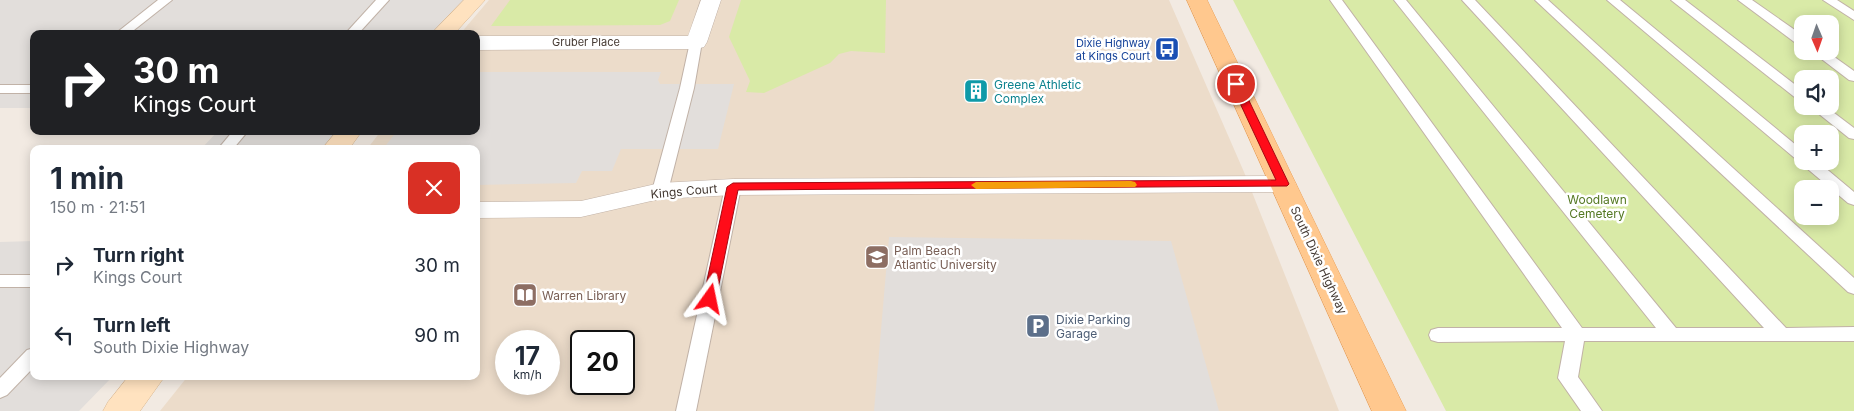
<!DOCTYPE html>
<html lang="en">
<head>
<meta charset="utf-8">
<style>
	:root { --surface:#fff; --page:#f2f2f3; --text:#1f2937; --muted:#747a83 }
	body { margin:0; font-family:Inter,sans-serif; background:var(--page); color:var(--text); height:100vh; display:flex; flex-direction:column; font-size:19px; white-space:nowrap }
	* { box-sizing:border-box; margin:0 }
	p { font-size:16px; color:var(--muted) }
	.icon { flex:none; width:28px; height:28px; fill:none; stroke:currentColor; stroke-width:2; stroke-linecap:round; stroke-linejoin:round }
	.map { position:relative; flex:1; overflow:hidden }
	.details { position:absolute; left:30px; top:145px; width:450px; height:235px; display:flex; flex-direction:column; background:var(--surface); border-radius:10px; box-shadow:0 2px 12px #0003 }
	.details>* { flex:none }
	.top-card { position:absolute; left:30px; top:30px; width:450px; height:105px; border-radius:10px; box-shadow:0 2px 12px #0003; background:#202124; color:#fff; overflow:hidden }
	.needle { width:32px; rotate:178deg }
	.tools { position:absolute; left:1794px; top:15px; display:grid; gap:10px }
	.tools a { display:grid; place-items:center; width:45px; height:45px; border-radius:10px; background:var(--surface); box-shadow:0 2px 12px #0003; font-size:25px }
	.speed { position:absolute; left:495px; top:330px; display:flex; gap:10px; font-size:25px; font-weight:700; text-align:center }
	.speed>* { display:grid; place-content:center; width:65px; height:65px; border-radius:50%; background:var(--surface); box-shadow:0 2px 12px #0003; line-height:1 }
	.speed small { font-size:12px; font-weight:400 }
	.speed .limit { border:2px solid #111; border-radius:8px; background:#fff; color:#111 }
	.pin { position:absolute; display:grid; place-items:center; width:42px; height:42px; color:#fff; margin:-21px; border:2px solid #fff; border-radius:50%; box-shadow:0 1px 5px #0007 }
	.me { position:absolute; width:55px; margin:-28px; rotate:12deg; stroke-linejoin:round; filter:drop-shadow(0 0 4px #0008) }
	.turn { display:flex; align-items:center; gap:18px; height:105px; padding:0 20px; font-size:22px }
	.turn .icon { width:65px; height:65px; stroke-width:2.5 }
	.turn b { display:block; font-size:35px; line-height:42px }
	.round { display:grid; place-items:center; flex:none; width:52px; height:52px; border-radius:10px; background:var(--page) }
	.head { display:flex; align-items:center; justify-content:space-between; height:85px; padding:0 20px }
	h1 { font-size:30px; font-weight:700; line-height:38px }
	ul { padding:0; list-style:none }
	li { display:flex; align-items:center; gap:15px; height:70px; padding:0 20px }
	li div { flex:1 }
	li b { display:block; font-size:19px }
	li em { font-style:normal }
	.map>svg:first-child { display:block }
	.education { fill:#ecdcca; fill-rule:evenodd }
	.green { fill:#d9eaa7; fill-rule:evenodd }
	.parking { fill:#e2dedb }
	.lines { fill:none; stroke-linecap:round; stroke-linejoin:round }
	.lane-casing { stroke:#c1b2a7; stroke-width:2 }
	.street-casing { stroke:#c1b2a7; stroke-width:1 }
	.secondary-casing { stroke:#d9b790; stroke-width:1 }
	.primary-casing { stroke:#eaa058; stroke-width:1 }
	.lane { fill:#fff; fill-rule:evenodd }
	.street { fill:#fff; fill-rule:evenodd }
	.secondary { fill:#ffe2bf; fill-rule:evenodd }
	.primary { fill:#ffc88e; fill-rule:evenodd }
	.route { fill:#ff0c19; stroke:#a60810 }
	.slow { fill:#f59e0b }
	.labels { text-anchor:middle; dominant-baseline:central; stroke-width:5; stroke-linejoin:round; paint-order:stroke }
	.far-street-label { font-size:11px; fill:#443932; stroke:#fff }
	.far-transit-label { font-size:11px; fill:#164399; stroke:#fff; text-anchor:end }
	.culture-label { font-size:12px; fill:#0d838f; stroke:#fff; text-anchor:start }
	.street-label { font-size:12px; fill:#443932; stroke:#fff }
	.park-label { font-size:12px; fill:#547823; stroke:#fff }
	.education-label { font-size:12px; fill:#785e54; stroke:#fff; text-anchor:start }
	.service-label { font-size:12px; fill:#4e5e75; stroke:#fff; text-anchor:start }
</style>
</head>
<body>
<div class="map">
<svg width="1854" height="411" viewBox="0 0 1854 411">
	<rect width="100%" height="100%" fill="#f2eae2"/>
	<path class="education" d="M489,0H1169L1244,172L1339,411H160L188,376H476V149H367L381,131H476V34H460ZM506,341H549V384H506ZM581,341H624V384H581Z"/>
	<g class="green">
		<polygon points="510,0 679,0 670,21 660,25 491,26"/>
		<polygon points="741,0 886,0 885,53 851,51 839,54 830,63 764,93 746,92 750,81 729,37"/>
		<path d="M1233,0H1854V411H1446ZM1802,24H1830V51H1802ZM1802,79H1830V106H1802ZM1802,134H1830V161H1802ZM1802,189H1830V216H1802Z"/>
	</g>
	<g class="parking">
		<polygon points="0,0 474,0 441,34 34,34 34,108 0,108"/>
		<polygon points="476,72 661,72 658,80 660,84 734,84 718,149 621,149 612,171 582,171 576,183 476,185 476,149 383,149 397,131 476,131"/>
		<polygon points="218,131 347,131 331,149 201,149"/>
		<polygon points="889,237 1171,241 1219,411 874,411"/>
		<polygon points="34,241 34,376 113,376 79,411 0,411 0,242"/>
	</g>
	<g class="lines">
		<defs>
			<g id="lane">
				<polygon points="158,0 172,0 129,34 115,34"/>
				<polygon points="376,0 389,0 358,34 345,34"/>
				<polygon points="1330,0 1342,0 1582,328 1656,328 1394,0 1406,0 1676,328 1764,328 1462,0 1475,0 1786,328 1854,327 1854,341 1584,341 1578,377 1602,411 1581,411 1558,378 1565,341 1438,342 1431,340 1429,335 1431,330 1438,328 1562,328"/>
				<polygon points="1535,0 1548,0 1854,278 1854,294 1848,292"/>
				<polygon points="1607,0 1620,0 1802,150 1802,161 1817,161 1854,192 1854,205 1848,203"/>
				<polygon points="1671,0 1685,0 1802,90 1802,100 1797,99"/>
				<polygon points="1738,0 1752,0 1802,35 1802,45 1797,44"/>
				<polygon points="1823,0 1837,0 1854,11 1854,20"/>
				<polygon points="696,38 702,42 694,88 668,191 666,194 654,194 652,191 680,88 690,42"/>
				<polygon points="1811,51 1826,51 1854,71 1854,81 1849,80"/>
				<rect x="0" y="85" width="34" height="8"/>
				<polygon points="1809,106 1825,106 1854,128 1854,139 1849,138"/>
				<polygon points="233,131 248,131 233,149 218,149"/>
				<polygon points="733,182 739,184 741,187 696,411 676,411 725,187 727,184"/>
				<rect x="0" y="275" width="34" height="12"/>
				<polygon points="34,348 34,367 7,395 0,398 0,378 27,350"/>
			</g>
			<g id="street">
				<polygon points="701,0 721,0 707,42 704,47 696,49 476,50 476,36 688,36"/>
				<polygon points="1283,176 1292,178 1296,184 1292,190 1283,192 733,195 660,199 581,217 476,218 476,202 581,201 660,183 733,179"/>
			</g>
			<g id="secondary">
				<polygon points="464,0 485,0 454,34 431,34"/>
				<polygon points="337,131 362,131 349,149 322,149"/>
				<polygon points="129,376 165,376 140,411 103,411 108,402"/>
			</g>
			<polygon id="primary" points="1187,0 1207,0 1406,411 1372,411"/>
		</defs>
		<use href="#lane" class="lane-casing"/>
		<use href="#street" class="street-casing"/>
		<use href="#secondary" class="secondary-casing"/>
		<use href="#primary" class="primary-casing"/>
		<use href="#lane" class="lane"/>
		<use href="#street" class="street"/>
		<use href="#secondary" class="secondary"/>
		<use href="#primary" class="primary"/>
	</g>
	<polygon class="route" points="1233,81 1236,81 1241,84 1289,184 1287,186 738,190 716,299 710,303 703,299 727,187 733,183 1276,180 1231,84"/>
	<polygon class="slow" points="1131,181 1135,182 1137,185 1135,187 976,189 971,185 976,182"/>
	<defs>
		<symbol id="bus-square" viewBox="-11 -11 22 22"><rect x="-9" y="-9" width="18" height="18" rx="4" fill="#1a4fb4" stroke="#fff"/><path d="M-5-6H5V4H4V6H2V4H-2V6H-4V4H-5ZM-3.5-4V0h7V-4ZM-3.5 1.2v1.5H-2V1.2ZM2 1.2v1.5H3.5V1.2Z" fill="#fff"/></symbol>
		<symbol id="building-square" viewBox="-11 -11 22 22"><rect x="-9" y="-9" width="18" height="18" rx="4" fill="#0f9aa8" stroke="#fff"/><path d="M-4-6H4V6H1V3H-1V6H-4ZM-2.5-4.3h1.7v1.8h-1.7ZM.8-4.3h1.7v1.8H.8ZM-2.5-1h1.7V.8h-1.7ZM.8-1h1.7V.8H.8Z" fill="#fff"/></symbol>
		<symbol id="university-square" viewBox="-11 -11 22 22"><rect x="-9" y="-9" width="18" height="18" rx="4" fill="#8d6e63" stroke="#fff"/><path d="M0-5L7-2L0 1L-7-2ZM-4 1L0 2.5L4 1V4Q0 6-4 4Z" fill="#fff"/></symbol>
		<symbol id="library-square" viewBox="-11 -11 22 22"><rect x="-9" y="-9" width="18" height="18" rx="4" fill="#8d6e63" stroke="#fff"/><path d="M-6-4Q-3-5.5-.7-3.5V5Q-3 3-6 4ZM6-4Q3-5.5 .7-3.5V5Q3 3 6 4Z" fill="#fff"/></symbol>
		<symbol id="parking-square" viewBox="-11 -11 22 22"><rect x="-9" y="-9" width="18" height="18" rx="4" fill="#5c6f8a" stroke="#fff"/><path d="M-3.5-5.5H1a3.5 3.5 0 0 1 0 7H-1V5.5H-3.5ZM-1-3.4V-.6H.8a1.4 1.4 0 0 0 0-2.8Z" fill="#fff"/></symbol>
	</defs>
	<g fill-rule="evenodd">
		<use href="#bus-square" x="1153" y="35" width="28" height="28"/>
		<use href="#building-square" x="962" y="77" width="28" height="28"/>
		<use href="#university-square" x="863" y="243" width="28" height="28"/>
		<use href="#library-square" x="511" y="281" width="28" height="28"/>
		<use href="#parking-square" x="1024" y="312" width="28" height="28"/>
	</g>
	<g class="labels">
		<g class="far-street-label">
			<text x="586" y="42">Gruber Place</text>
		</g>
		<g class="far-transit-label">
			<text x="1150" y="43">Dixie Highway<tspan x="1150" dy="13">at Kings Court</tspan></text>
		</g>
		<g class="culture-label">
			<text x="994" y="84">Greene Athletic<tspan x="994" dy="14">Complex</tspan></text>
		</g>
		<g class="street-label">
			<text transform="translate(684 191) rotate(-5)">Kings Court</text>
			<text transform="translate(1319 260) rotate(65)">South Dixie Highway</text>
		</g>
		<g class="park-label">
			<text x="1597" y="199">Woodlawn<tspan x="1597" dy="14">Cemetery</tspan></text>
		</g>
		<g class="education-label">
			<text x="894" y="250">Palm Beach<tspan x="894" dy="14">Atlantic University</tspan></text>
			<text x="542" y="295">Warren Library</text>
		</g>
		<g class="service-label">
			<text x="1056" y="319">Dixie Parking<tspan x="1056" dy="14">Garage</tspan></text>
		</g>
	</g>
</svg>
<div class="tools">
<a><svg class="needle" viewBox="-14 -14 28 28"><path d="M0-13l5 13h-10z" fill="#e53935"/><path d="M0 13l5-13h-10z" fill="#747a83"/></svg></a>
<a><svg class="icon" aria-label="sound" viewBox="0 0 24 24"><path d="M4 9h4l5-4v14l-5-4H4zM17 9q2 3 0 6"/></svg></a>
<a>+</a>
<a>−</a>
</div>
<div class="speed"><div>17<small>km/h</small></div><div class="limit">20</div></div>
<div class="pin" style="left:1236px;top:84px;background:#d93025"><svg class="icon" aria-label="arrive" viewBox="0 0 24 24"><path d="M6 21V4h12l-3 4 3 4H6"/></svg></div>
<svg class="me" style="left:710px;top:299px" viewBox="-20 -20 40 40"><path d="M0-17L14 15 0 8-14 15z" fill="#ff0c19" stroke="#fff" stroke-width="4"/></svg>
<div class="top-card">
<div class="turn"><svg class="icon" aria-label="right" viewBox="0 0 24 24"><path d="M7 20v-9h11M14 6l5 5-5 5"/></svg><div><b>30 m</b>Kings Court</div></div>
</div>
<section class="details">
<div class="head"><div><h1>1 min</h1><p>150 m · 21:51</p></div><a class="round" style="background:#d93025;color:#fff"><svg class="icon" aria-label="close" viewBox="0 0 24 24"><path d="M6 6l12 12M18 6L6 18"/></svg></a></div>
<ul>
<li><svg class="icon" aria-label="right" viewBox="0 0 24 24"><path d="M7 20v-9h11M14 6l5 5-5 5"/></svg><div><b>Turn right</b><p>Kings Court</p></div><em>30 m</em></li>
<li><svg class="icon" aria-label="left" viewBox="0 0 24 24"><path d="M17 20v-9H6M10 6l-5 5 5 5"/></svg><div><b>Turn left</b><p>South Dixie Highway</p></div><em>90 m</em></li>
</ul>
</section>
</div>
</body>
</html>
